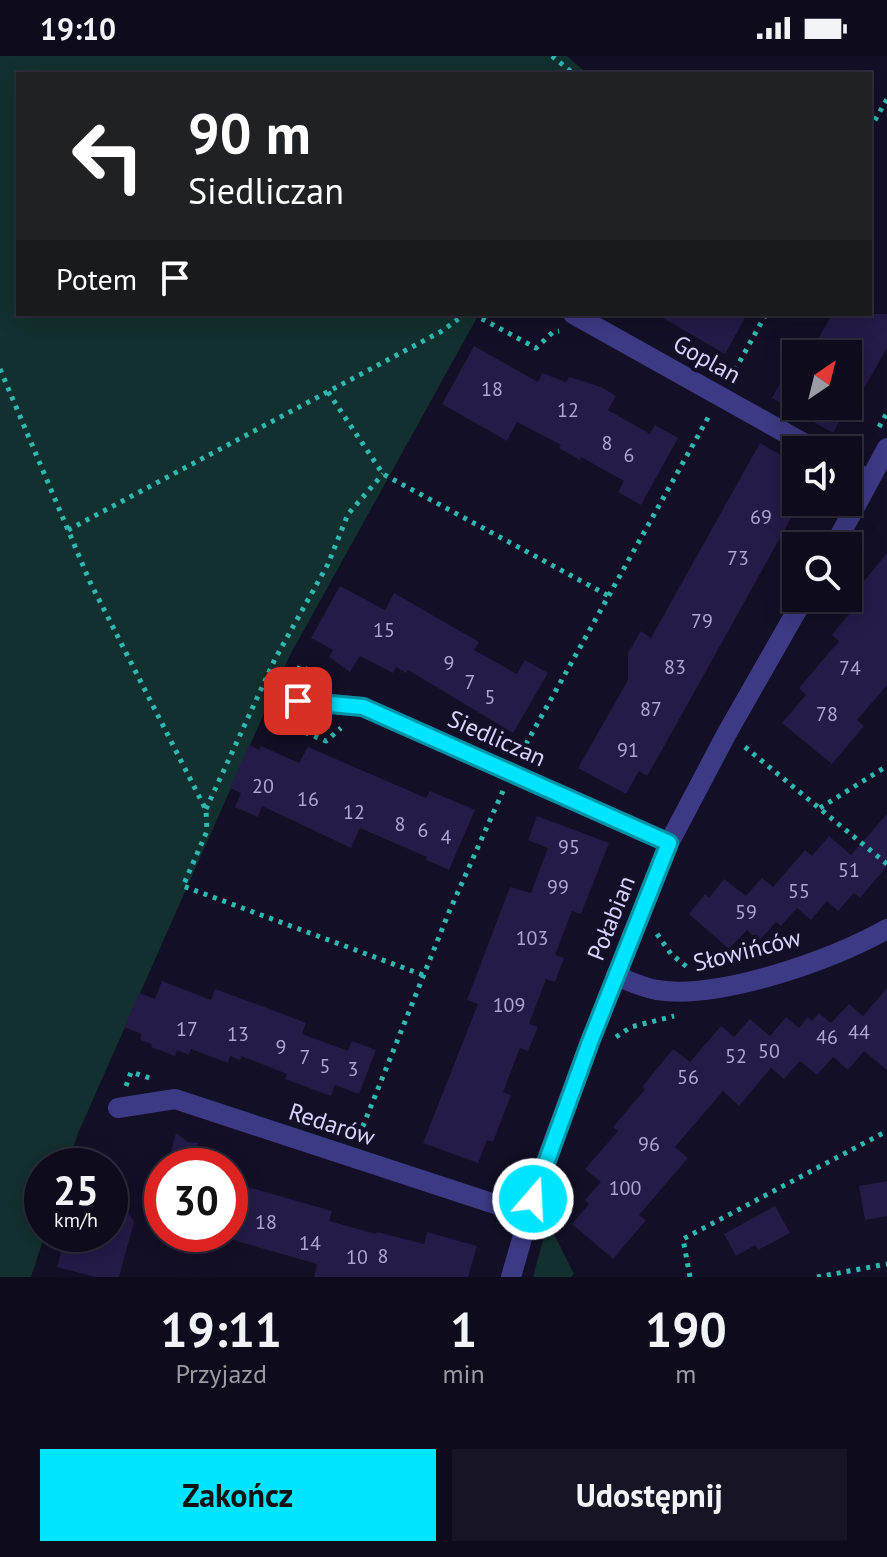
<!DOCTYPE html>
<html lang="pl">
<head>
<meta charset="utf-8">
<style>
	:root { --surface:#0e0b1c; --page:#171425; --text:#f1f3f6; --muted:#9b9ba3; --line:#2e2b3b; --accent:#00e5ff }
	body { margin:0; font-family:"PT Sans",sans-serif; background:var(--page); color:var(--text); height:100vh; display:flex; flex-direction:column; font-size:30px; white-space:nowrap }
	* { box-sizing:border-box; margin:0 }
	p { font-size:26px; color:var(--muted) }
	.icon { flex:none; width:44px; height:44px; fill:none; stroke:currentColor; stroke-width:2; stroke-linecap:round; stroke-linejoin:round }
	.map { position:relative; height:1221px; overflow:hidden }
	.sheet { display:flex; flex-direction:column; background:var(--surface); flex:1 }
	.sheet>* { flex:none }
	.hud { position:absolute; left:16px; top:16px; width:856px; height:244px; border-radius:0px; box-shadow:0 4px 20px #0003,0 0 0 2px var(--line); background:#202124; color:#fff; overflow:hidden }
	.needle { width:52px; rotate:35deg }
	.buttons { position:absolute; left:782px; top:284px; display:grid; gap:16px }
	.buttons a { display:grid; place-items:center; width:80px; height:80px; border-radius:0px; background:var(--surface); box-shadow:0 4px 20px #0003,0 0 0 2px var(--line); font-size:40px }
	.speed { position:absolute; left:24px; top:1092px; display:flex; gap:16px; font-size:40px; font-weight:700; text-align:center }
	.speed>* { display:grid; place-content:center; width:104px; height:104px; border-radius:50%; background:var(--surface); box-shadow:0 4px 20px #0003,0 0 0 2px var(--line); line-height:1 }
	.speed small { font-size:20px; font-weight:400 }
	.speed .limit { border:12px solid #d22; background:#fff; color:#111 }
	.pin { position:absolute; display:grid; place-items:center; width:68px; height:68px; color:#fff; margin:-34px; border-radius:16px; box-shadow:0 4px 12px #0006 }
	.me { position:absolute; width:88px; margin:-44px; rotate:19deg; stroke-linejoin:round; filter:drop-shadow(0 0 6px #0008) }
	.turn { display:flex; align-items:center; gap:28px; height:168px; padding:0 40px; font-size:36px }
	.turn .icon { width:104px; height:104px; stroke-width:2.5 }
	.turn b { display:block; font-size:56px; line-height:68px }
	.then { display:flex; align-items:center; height:76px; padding:0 40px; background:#0003; gap:16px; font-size:30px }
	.eta { display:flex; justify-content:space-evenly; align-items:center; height:136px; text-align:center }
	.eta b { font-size:48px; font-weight:700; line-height:56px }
	.primary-button { display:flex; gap:16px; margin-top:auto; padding:16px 40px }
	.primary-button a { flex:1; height:92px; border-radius:0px; background:var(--accent); color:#111; font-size:32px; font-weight:700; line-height:92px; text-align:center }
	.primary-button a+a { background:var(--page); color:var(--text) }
	.status { display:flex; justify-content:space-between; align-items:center; height:56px; padding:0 40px; background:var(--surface); direction:ltr }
	.status svg { height:22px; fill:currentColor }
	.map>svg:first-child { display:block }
	.green { fill:#12302f }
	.building { fill:#241b47 }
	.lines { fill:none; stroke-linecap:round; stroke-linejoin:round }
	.path { stroke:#2fb8b0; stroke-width:5; stroke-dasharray:4 6; stroke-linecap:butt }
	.minor { stroke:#3d3a85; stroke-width:20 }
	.route-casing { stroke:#0095a6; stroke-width:20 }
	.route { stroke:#00e5ff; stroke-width:14 }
	.labels { text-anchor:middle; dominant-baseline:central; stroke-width:8; stroke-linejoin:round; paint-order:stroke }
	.number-label { font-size:20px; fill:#aca6d1 }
	.street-label { font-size:24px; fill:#d9d4ff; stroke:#130f26 }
</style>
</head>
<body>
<div class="status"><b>19:10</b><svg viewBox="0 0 49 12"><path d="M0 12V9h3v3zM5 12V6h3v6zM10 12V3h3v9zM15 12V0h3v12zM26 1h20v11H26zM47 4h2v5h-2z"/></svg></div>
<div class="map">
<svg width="887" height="1221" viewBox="0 0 887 1221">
	<rect width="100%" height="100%" fill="#130f26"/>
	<g class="green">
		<polygon points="0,0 567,0 588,18 18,18 18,258 479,258 289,601 79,1075 67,1110 42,1110 42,1178 45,1178 31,1221 0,1221"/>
		<polygon points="548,1166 574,1218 571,1221 533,1221"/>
	</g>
	<g class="building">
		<polygon points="656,258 747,258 725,298"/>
		<polygon points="832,258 887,258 887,292 848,360 848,298 810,298"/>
		<polygon points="474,290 538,326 542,317 566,326 569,321 601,331 616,340 608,354 650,378 655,369 678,382 641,449 618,436 624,425 581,401 580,404 559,392 561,389 517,366 507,385 442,348"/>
		<polygon points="796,298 796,350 848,350 833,377 772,342"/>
		<polygon points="760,387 796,408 796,446 800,446 662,694 647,720 639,715 626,738 578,712 628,624 628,597 641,575 651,582"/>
		<polygon points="887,497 887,629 857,664 864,670 832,708 782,667 806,639 799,632 839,585 832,579 863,541 856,535"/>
		<polygon points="340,530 385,554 394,537 479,586 474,594 517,618 525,604 548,617 513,677 408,614 406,617 396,611 393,617 360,600 350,616 329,601 333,594 311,582"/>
		<polygon points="249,689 259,694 261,690 299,707 308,691 426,742 430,735 475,754 449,814 426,804 427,801 360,772 351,792 262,750 258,761 235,751 241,737 230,732"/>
		<polygon points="887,758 887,810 860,842 854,837 838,855 827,845 811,864 797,852 781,870 776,866 759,885 747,874 729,893 689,858 705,838 709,842 724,823 746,840 762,822 773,831 805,794 812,800 829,780 851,799"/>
		<polygon points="537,760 609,787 581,858 572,855 555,899 564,902 555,926 546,923 529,968 538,971 528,995 520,992 503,1036 511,1039 493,1086 487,1084 478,1107 423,1087 478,948 467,944 510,831 531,837 548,792 528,784"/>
		<polygon points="162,925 211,944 215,933 283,958 306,967 302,978 348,995 352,985 376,994 359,1038 335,1029 331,1040 285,1023 287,1018 241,1000 240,1004 230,1000 228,1007 191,993 189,999 177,994 175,1000 151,991 152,988 140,984 142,978 124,971 139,937 155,943"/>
		<polygon points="887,932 887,1014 864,995 848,1014 833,1001 817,1019 800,1005 784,1023 771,1012 739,1050 723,1035 675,1091 688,1102 639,1159 646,1164 613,1203 572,1168 589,1148 585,1144 601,1126 585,1113 618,1075 613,1071 645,1033 642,1031 673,993 690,1006 721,970 734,981 750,963 770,980 786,961 799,972 808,961 812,965 819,957 831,967 849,948 863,960"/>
		<polygon points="176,1077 188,1086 198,1087 191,1110 167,1110"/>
		<polygon points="110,1125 134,1166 119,1221 95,1221 57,1211 66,1178 110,1178"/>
		<polygon points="887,1125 887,1160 865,1164 859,1130"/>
		<polygon points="230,1126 332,1155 329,1165 376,1178 377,1176 424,1188 427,1176 477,1190 468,1221 314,1221 317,1208 230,1183"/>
		<polygon points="775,1150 790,1177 758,1194 755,1189 736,1200 724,1178"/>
	</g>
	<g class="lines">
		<g class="path">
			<polyline points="552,0 574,18"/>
			<polyline points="870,73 887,43"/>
			<polyline points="473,258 536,292 553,276 559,275"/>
			<polyline points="0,313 90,526 206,754 207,775 183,830 423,919"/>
			<polyline points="730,323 766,258"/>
			<polyline points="328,336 383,418 609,540"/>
			<polyline points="879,371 887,357"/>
			<polyline points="68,474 442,275 465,258"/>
			<polyline points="294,623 300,610 329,624"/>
			<polyline points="278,657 275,664 326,685 341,672"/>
			<polyline points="745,691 887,808"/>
			<polyline points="521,697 709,360"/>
			<polyline points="820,752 887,710"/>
			<polyline points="206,753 275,603 328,508 348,458 383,418"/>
			<polyline points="657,878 671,898 687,911"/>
			<polyline points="616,981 631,971 674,960"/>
			<polyline points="126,1030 131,1016 150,1022"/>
			<polyline points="359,1080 449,856 503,735"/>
			<polyline points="690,1221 683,1183 887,1075"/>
			<polyline points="817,1221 887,1208"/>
		</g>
		<g class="minor">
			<polyline points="573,258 816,394"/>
			<polyline points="848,412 869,424"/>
			<polyline points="834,490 887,392"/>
			<polyline points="298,645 363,651 669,787"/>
			<path d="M616,920C629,925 643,932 657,934C720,944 831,904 887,873"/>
			<polyline points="118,1052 175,1043 528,1159"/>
			<polyline points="511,1221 538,1127 590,986 669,787 727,677 804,542"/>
		</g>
	</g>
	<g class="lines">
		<defs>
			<polyline id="route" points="298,645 363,651 669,787 590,986 533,1143"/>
		</defs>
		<use href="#route" class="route-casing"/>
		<use href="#route" class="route"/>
	</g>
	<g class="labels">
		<g class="number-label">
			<text x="492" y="333">18</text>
			<text x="568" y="354">12</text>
			<text x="607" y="387">8</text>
			<text x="629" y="399">6</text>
			<text x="761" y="461">69</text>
			<text x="738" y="502">73</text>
			<text x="702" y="565">79</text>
			<text x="384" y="574">15</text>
			<text x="449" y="607">9</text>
			<text x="675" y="611">83</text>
			<text x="850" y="612">74</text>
			<text x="470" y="626">7</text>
			<text x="490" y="641">5</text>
			<text x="651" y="653">87</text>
			<text x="827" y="658">78</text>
			<text x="628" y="694">91</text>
			<text x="263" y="730">20</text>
			<text x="308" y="743">16</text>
			<text x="354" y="756">12</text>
			<text x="400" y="768">8</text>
			<text x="423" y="774">6</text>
			<text x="446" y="781">4</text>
			<text x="569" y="791">95</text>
			<text x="849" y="814">51</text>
			<text x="558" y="831">99</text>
			<text x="799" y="835">55</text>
			<text x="746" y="856">59</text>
			<text x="532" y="882">103</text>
			<text x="509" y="949">109</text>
			<text x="187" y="973">17</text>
			<text x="859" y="976">44</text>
			<text x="238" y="978">13</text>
			<text x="827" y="981">46</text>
			<text x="281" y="991">9</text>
			<text x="769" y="995">50</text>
			<text x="736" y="1000">52</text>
			<text x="305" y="1001">7</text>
			<text x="325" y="1010">5</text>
			<text x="353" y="1013">3</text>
			<text x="688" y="1021">56</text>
			<text x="649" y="1088">96</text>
			<text x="625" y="1132">100</text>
			<text x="266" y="1166">18</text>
			<text x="310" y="1187">14</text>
			<text x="383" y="1200">8</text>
			<text x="357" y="1201">10</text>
		</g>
		<g class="street-label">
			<text transform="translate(707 303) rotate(29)">Goplan</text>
			<text transform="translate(497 682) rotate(24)">Siedliczan</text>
			<text transform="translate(611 862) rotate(-68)">Połabian</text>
			<text transform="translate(747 894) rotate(-14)">Słowińców</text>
			<text transform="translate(332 1068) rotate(18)">Redarów</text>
		</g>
	</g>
</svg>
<div class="buttons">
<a><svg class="needle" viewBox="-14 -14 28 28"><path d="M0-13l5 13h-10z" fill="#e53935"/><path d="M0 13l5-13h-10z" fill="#9b9ba3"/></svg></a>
<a><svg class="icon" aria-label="sound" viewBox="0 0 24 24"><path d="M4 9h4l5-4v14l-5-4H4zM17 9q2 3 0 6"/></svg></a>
<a><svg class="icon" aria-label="search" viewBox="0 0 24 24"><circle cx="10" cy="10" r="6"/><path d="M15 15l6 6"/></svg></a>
</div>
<div class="speed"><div>25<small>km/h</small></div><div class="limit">30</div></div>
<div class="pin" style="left:298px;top:645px;background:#d93025"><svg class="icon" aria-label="arrive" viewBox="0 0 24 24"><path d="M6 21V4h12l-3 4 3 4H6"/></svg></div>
<svg class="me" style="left:533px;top:1143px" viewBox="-20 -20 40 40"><circle r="17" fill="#00e5ff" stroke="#fff" stroke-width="3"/><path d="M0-11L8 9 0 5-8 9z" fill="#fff"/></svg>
<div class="hud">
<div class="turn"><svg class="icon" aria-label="left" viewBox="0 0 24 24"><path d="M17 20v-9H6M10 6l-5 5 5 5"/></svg><div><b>90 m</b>Siedliczan</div></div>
<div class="then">Potem<svg class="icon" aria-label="arrive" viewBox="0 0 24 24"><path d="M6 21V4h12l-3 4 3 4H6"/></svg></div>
</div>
</div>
<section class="sheet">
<div class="eta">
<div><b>19:11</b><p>Przyjazd</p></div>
<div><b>1</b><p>min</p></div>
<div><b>190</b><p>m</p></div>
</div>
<div class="primary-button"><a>Zakończ</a><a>Udostępnij</a></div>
</section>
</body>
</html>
